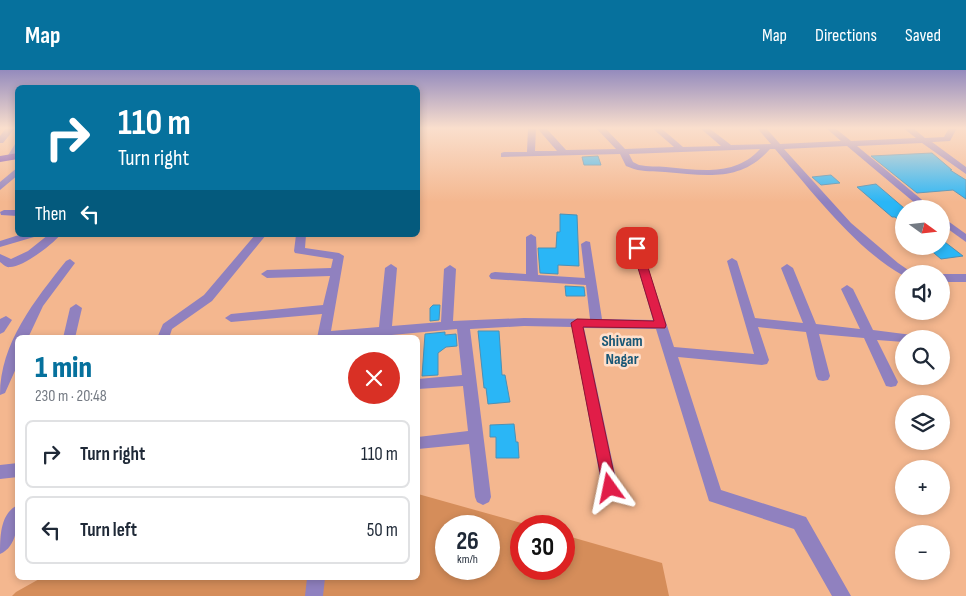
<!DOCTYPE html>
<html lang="en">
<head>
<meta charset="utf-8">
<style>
	:root { --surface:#fff; --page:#f2f2f3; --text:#1f2937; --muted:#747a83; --line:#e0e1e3; --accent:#06719d }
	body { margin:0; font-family:"Sofia Sans Condensed",sans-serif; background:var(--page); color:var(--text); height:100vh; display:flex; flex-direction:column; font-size:19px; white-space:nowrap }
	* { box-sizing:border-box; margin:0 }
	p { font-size:16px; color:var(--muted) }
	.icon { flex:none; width:28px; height:28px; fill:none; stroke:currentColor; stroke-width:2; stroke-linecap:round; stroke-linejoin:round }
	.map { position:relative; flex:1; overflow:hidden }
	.drawer { position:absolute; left:15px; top:265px; width:405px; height:245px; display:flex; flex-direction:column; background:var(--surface); border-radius:8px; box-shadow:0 2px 8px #0003 }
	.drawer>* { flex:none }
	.guide { position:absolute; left:15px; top:15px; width:405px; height:152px; border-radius:8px; box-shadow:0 2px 8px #0003; background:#06719d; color:#fff; overflow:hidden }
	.needle { width:32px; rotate:105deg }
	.controls { position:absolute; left:895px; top:130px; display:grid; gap:10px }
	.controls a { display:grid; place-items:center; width:55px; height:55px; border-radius:50%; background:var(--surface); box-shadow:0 2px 8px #0003; font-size:25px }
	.speed { position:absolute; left:435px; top:445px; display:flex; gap:10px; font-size:25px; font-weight:700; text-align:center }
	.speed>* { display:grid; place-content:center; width:65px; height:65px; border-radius:50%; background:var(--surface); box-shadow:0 2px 8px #0003; line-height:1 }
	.speed small { font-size:12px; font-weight:400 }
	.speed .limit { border:8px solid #d22; background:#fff; color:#111 }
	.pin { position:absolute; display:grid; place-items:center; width:42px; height:42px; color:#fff; margin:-21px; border-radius:10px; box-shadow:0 2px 8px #0006 }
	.me { position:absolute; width:55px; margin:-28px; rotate:348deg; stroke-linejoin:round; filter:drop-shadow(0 0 4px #0008) }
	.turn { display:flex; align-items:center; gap:18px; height:105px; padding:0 20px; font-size:22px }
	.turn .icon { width:65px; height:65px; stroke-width:2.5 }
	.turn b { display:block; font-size:35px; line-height:42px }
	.then { display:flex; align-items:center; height:48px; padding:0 20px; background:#0003; gap:10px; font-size:19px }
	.round { display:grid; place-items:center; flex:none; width:52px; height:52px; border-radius:26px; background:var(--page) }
	.head { display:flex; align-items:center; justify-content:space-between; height:85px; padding:0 20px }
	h1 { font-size:30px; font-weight:800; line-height:38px; color:var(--accent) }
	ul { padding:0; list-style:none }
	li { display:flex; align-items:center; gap:15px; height:68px; margin:0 10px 8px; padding:0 10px; border:2px solid var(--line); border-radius:8px }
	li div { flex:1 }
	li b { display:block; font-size:19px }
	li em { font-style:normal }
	header { display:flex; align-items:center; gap:30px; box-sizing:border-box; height:70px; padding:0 25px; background:var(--accent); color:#fff }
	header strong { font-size:24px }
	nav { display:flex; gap:28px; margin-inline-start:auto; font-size:18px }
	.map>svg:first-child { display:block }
	.green { fill:#d58d5a; fill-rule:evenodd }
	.building { fill:#2ab6f6; stroke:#4c90b5 }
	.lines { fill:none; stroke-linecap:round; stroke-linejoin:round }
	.minor { fill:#9081bf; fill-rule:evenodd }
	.major { fill:#673fb3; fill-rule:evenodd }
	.route { fill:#e11d48; stroke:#92132f }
	.labels { text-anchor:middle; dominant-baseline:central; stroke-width:5; stroke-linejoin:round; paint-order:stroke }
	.neighbourhood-label { font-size:16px; font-weight:bold; fill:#185776; stroke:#ffdfcb }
</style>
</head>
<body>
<header>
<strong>Map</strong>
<nav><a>Map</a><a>Directions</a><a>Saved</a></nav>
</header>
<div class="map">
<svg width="966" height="526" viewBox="0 0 966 526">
	<rect width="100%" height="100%" fill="#f4b78f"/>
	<path class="green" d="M418,424L532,456H521V499H564V465L662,493L669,526H12L16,522L41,508H418ZM446,456H489V499H446Z"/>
	<g class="building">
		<polygon points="932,83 952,100 950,100 966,110 966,129 953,120 917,123 871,86"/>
		<polygon points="598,86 601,95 584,95 582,87"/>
		<polygon points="831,105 840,113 821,115 812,107"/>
		<polygon points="876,114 904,138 904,154 895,147 892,147 857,117"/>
		<polygon points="560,144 577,145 579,196 558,195 558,204 540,203 538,178 556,178 557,162 560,162"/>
		<polygon points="941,169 963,186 941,189 928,178 941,176"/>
		<polygon points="565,216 584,217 585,226 566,226"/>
		<polygon points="433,235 440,235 439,250 430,251 430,238"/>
		<polygon points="478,261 499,261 502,305 505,305 510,332 488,334 486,318 484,318"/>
		<polygon points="445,262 445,265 456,264 457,276 446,277 438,283 438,305 422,306 425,264"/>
		<polygon points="514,354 516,372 518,372 519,388 496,388 496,367 490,367 490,355"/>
	</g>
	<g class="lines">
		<g class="minor">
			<polygon points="6,58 15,58 3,73 0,73 0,66"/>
			<path d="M528,58H536L535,81H557L537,58H546L566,80L616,79L596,58H605L625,79L674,77L652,58H661L683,77L721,76L700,58H709L731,75L771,74L757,58H766L780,74L841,71L826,58H835L851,71L916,68L903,58H913L925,68L944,67L949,58H957L950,71L932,72L966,97V104L922,73L857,76L933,139H922L847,76L784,79L851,153L898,193L914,204H904V206C855,179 812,121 775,79H770C740,113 705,105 665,102C654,101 644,102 634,99L626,96L620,84L501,87V83L504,82H527ZM760,79C735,107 699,100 666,97C657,96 648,97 639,95L633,92L629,84Z"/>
			<polygon points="15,74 18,74 18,84 14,89 8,89 7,87"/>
			<polygon points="18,97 18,105 0,120 0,112"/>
			<polygon points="4,140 18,140 18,146 1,145 0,142"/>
			<polygon points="941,146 966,164 966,172 941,154"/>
			<polygon points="531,164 536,167 538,205 585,208 581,174 586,171 590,172 602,249 653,250 632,178 633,176 641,176 674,277 754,284 727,191 732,188 737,191 755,248 803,253 781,198 787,194 793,198 816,254 860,259 841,219 847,215 853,219 873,260 920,266 922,269 904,269 904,272 877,270 898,312 896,316 891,317 886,316 864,268 819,264 830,306 828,310 823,311 818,310 816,306 806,262 758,257 769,290 767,294 762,295 678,287 721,420 806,447 851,526 832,526 794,459 709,431 656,259 584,258 618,418 616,423 610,425 604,423 602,418 572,257 524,256 470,259 491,427 489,432 483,435 477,432 475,427 469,374 418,379 418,367 468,361 463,316 418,319 418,309 462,305 457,259 359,268 317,268 322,244 231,252 225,248 231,244 323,235 330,206 267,208 261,204 267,200 331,198 333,189 295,183 294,181 296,165 306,165 305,178 339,183 344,186 331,261 379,257 385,198 391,194 397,198 392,256 441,252 444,199 450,195 456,199 453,251 524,248 590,249 586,215 491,209 489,206 491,203 495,202 526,204 526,167"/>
			<polygon points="19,165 35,165 34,167 0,177 0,171"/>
			<path d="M48,165H60C52,175 23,197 10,197C6,198 3,194 0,192V184L11,189L28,181Z"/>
			<polygon points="255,165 266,165 212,231 172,259 169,268 157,268 163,254 204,225"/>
			<path d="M70,189L75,193L43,236L28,268H18V294L5,323L0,325C0,273 35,230 66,191Z"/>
			<rect x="941" y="204" width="25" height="8"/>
			<polygon points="76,234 82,238 75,268 63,268 70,238"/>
			<polygon points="6,246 12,250 4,262 0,264 0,249"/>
			<polygon points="18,393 18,407 0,409 0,395"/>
			<path d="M18,435C18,452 18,476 0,484C0,467 0,443 18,435Z"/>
			<polygon points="307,508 325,508 323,526 305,526"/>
		</g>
		<polygon class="major" points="18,83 18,89 0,92 0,86"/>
	</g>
	<linearGradient id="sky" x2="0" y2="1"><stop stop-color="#948bbd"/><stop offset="0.44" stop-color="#fadfcd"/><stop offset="1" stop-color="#fadfcd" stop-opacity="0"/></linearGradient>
	<rect width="966" height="132" fill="url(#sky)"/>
	<polygon class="route" points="637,175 642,178 666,255 665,258 583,257 617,418 615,422 610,424 605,422 603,418 571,253 577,249 654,251 632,178"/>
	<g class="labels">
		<g class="neighbourhood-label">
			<text x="622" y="271">Shivam<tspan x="622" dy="18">Nagar</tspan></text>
		</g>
	</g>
</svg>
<div class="controls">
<a><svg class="needle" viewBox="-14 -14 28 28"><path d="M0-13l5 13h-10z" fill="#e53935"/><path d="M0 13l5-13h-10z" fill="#747a83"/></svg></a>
<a><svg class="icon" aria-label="sound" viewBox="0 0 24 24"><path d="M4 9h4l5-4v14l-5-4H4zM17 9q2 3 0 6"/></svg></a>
<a><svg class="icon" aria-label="search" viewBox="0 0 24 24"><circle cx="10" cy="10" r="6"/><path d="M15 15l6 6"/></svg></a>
<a><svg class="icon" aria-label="layers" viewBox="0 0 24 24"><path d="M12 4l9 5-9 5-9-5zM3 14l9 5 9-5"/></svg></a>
<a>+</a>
<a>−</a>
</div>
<div class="speed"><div>26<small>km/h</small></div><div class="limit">30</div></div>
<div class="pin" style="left:637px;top:178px;background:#d93025"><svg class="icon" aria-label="arrive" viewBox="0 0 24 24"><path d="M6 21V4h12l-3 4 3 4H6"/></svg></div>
<svg class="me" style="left:610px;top:418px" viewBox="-20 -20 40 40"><path d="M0-17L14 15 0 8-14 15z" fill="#e11d48" stroke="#fff" stroke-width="4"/></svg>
<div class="guide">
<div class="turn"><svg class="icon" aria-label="right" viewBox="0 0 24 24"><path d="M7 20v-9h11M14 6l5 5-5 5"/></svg><div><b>110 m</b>Turn right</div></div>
<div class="then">Then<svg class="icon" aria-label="left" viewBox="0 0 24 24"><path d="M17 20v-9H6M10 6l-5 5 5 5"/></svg></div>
</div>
<section class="drawer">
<div class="head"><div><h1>1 min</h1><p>230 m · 20:48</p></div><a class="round" style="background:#d93025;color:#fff"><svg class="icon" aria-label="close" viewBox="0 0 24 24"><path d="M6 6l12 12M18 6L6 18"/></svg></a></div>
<ul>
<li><svg class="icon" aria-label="right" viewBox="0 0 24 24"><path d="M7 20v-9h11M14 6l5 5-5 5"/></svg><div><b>Turn right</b></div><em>110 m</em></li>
<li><svg class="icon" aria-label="left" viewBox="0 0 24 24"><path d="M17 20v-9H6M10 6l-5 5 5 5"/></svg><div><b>Turn left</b></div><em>50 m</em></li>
</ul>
</section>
</div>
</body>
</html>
